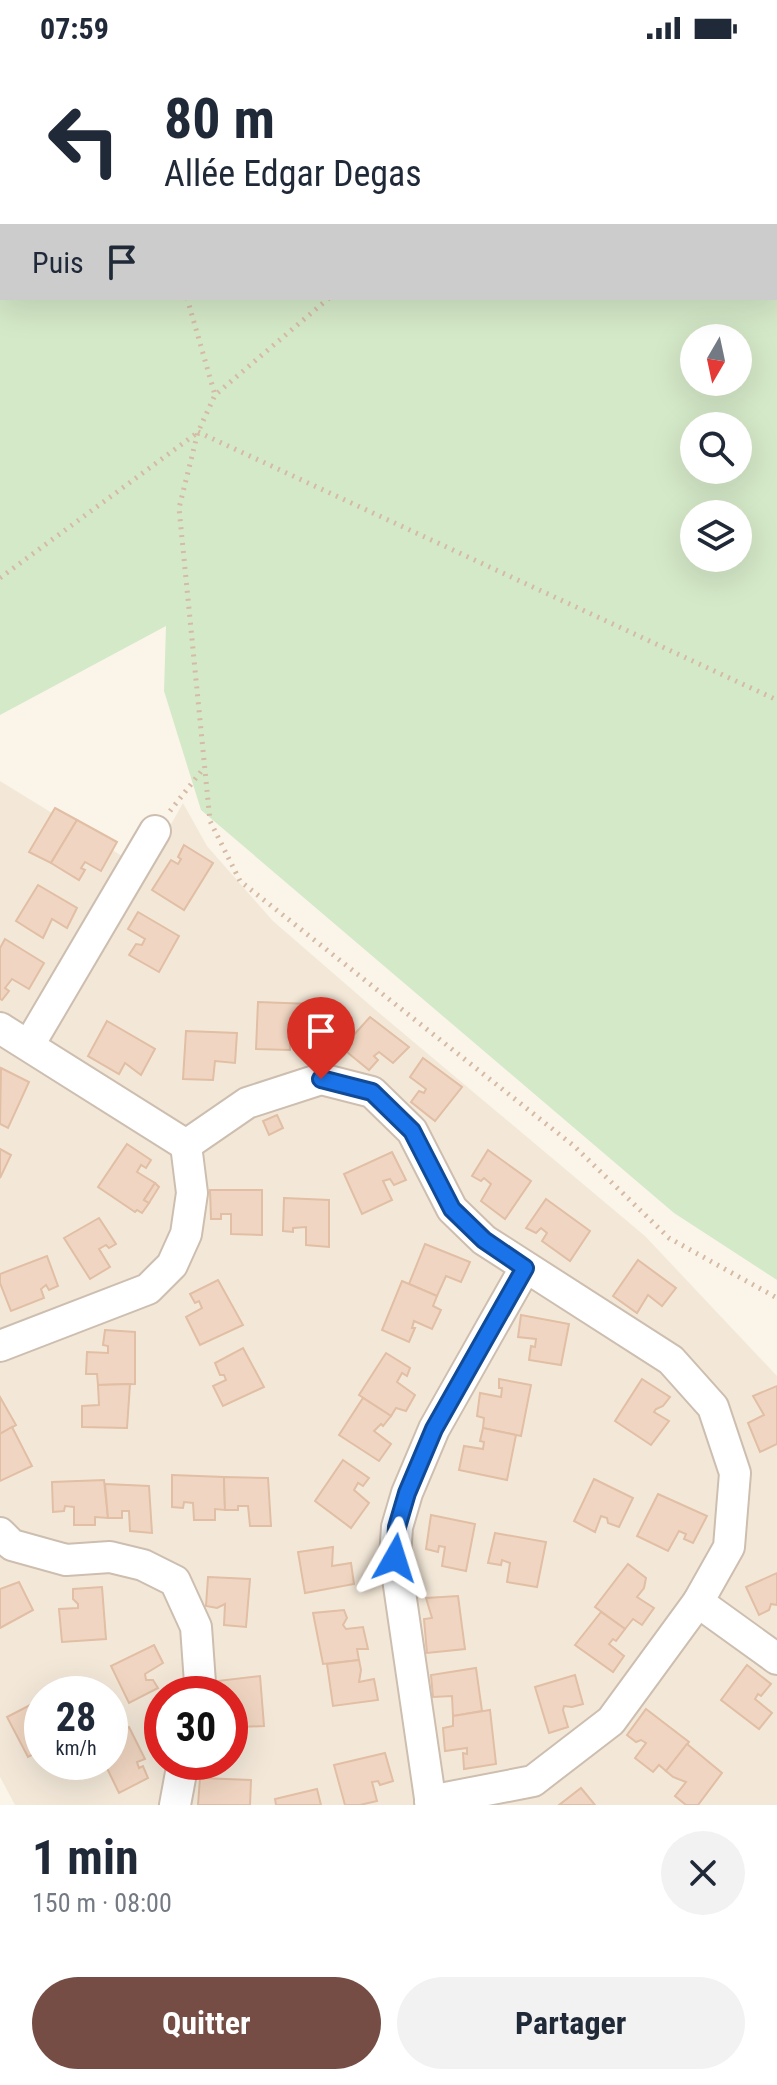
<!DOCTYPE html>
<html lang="fr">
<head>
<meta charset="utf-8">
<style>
	:root { --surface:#fff; --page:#f2f2f3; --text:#1f2937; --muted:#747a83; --accent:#754d45 }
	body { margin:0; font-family:"Roboto Condensed",sans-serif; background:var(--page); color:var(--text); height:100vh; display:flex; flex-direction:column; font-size:30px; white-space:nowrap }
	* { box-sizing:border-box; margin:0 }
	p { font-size:26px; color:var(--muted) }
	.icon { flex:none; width:44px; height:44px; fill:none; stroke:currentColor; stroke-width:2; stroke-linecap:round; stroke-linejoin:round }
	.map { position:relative; height:1749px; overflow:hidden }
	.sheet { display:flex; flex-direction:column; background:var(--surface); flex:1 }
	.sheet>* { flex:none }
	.guide { position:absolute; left:0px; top:0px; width:778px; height:244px; box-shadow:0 8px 32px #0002; background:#fff; color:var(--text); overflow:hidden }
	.needle { width:52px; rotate:189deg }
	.tools { position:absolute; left:680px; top:268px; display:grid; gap:16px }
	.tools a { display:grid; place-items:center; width:72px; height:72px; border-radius:50%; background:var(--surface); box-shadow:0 8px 32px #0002; font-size:40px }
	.speed { position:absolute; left:24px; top:1620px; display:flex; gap:16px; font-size:40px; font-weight:700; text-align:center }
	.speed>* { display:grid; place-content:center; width:104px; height:104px; border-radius:50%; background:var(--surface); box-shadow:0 8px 32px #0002; line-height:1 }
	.speed small { font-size:20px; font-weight:400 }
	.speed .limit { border:12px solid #d22; background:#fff; color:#111 }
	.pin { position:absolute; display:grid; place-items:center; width:68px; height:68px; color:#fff; margin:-82px -34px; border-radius:50% 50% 50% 0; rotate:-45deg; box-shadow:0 0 8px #0007 }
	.pin .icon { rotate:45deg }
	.me { position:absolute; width:88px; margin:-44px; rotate:6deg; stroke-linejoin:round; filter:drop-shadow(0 0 6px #0008) }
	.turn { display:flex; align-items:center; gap:28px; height:168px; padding:0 32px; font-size:36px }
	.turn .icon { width:104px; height:104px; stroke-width:2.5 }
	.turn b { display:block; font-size:56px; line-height:68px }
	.then { display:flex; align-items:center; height:76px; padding:0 32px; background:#0003; gap:16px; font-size:30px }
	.round { display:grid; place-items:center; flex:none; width:84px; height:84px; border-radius:42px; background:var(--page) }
	.overview { display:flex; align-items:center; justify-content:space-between; height:136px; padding:0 32px }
	h1 { font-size:48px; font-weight:700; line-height:60px }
	.action { display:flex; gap:16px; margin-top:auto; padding:16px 32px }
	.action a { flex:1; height:92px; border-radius:48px; background:var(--accent); color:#fff; font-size:32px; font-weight:700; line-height:92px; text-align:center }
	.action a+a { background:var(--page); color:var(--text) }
	.status { display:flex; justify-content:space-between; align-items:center; height:56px; padding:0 40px; background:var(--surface); direction:ltr }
	.status svg { height:22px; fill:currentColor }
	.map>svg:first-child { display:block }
	.residential { fill:#f3e8d8; fill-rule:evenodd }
	.green { fill:#d4e9c8; fill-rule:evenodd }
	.building { fill:#f0d6c2; stroke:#e1bea4; stroke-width:2 }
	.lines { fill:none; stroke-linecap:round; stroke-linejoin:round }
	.minor-casing { stroke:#cdbeb0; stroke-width:34 }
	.path { stroke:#d5baa5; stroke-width:5; stroke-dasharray:2 6; stroke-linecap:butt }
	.minor { stroke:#fff; stroke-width:30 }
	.route-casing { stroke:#114b97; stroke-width:20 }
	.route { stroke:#1a73e8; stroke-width:14 }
</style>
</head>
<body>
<div class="status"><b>07:59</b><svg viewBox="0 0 49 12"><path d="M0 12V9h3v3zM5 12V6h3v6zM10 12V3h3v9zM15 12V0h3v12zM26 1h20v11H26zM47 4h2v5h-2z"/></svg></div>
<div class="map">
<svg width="777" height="1749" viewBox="0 0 777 1749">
	<rect width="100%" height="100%" fill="#fbf5e9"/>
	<path class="residential" d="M0,725L145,814L183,747L207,790L273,865L378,956L645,1180L777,1320V1749H15L0,1721ZM42,1638H110V1706H42ZM162,1638H230V1706H162Z"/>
	<path class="green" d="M0,0H777V1224L674,1157L201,754L164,635L166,570L0,659ZM2,2H776V242H2ZM694,282H738V326H694ZM694,370H738V414H694ZM694,458H738V502H694Z"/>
	<g class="building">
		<polygon points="55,752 77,764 51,807 29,796"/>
		<polygon points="77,764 117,786 101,815 85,806 81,812 85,814 79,824 51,807"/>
		<polygon points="184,789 213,807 184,854 152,834 171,804 178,808 181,803 178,801"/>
		<polygon points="38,829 77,852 67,872 52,863 43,882 16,865"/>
		<polygon points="138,856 179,880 159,916 129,899 136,888 142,889 145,883 128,873"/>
		<polygon points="5,883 44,907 29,933 12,923 5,932 9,935 2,944 0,943 0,892"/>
		<polygon points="258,946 311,948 310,977 291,977 290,994 256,993"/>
		<polygon points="370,961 409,991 393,1007 379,996 374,1000 378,1004 369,1014 342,992"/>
		<polygon points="107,965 155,993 141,1019 125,1007 119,1018 88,1000"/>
		<polygon points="186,975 237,977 235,1007 215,1005 213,1024 183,1023"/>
		<polygon points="423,1002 462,1031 435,1065 411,1046 419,1035 424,1037 426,1033 410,1021"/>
		<polygon points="1,1012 29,1026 8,1072 0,1068"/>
		<polygon points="277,1059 283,1072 269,1079 263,1065"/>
		<polygon points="127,1088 151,1104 146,1112 141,1109 137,1116 155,1127 144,1144 149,1147 142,1157 137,1154 135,1156 98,1131"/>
		<polygon points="0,1093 11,1099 0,1122"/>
		<polygon points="488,1094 531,1125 505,1163 481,1145 491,1128 484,1122 481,1125 472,1120"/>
		<polygon points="392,1096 406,1124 394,1129 390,1123 383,1125 392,1144 362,1158 344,1118"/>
		<polygon points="155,1127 159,1131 149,1147 144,1144"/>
		<polygon points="210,1134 262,1134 262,1179 231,1178 231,1158 221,1158 221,1163 211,1163"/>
		<polygon points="284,1142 329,1144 329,1191 306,1189 306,1171 293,1172 293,1176 283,1175"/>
		<polygon points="546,1143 590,1175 570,1205 542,1185 547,1177 541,1172 536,1177 526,1172"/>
		<polygon points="99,1162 116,1188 109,1192 106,1189 99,1193 110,1211 90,1223 64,1182"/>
		<polygon points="425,1188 470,1206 461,1226 446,1220 437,1240 409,1228"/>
		<polygon points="47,1200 58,1230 49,1234 46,1229 41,1233 44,1242 11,1255 0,1227 0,1218"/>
		<polygon points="638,1204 676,1232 662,1250 648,1239 637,1257 613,1240"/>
		<polygon points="218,1224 243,1269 200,1289 186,1261 202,1252 199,1245 195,1247 190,1238"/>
		<polygon points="402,1225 437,1240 433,1250 441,1254 432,1273 414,1265 412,1272 415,1272 409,1286 382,1274"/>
		<polygon points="521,1259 569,1268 561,1309 529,1304 531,1290 535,1291 536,1283 518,1281"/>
		<polygon points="105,1274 135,1276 135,1328 98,1329 97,1318 86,1318 87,1296 108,1297 108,1290 103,1289"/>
		<polygon points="243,1292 264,1331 223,1350 213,1330 226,1324 224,1319 220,1319 215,1307"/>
		<polygon points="386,1297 410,1312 407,1320 402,1317 397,1326 415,1339 406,1355 396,1352 391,1360 359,1339"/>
		<polygon points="499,1323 531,1329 521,1380 483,1372 484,1362 477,1360 480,1337 501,1341 502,1332 499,1332"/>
		<polygon points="642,1323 670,1341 663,1350 656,1353 654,1356 669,1365 651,1389 615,1365"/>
		<polygon points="130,1328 127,1372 82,1371 82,1350 99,1349 98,1329"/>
		<polygon points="777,1330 777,1388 760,1396 748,1367 764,1359 753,1340"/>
		<polygon points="0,1341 16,1369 0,1378"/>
		<polygon points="363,1342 391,1360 383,1370 381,1368 374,1375 391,1388 379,1405 339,1379"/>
		<polygon points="12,1371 32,1410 0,1425 0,1378"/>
		<polygon points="483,1372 516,1379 507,1424 459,1414 464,1390 483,1393 484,1386 480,1385"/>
		<polygon points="343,1404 369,1422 363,1430 358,1427 354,1434 369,1447 351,1472 315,1445"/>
		<polygon points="172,1419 224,1421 225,1454 215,1453 215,1464 194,1464 193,1447 184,1446 183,1452 172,1451"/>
		<polygon points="224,1421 268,1422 271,1470 250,1470 248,1450 238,1450 238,1454 225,1454"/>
		<polygon points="594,1423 633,1442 619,1471 608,1467 607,1462 601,1460 595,1476 574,1465"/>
		<polygon points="104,1424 108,1462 95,1461 95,1469 74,1469 74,1451 65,1450 64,1455 53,1456 52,1426"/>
		<polygon points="105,1428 149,1430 152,1477 130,1475 129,1455 122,1455 122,1462 108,1462"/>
		<polygon points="658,1438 707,1460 693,1487 684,1483 686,1478 679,1475 668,1495 637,1480"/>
		<polygon points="431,1459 475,1468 466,1515 442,1510 445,1491 439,1490 438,1496 426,1493"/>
		<polygon points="495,1477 546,1486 537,1531 507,1526 510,1507 502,1504 501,1509 488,1507"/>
		<polygon points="333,1491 332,1510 351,1507 354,1528 305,1537 298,1496"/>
		<polygon points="628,1508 646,1522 644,1532 637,1541 654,1552 642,1569 633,1563 625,1573 595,1551"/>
		<polygon points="777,1517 777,1549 771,1548 769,1554 759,1559 746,1531"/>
		<polygon points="208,1521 250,1523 246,1571 224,1569 225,1548 217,1552 206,1550"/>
		<polygon points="19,1526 33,1554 0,1572 0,1533"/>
		<polygon points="102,1531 106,1583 62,1586 59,1553 78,1552 78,1548 73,1543 73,1533"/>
		<polygon points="458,1540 465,1593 427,1597 424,1563 432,1562 426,1542"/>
		<polygon points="344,1554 347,1562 343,1569 346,1573 363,1571 368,1593 357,1593 359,1604 323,1608 313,1557"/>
		<polygon points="601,1556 625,1573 616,1585 613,1583 609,1588 624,1600 613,1616 575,1589"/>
		<polygon points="154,1589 163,1607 145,1618 146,1624 153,1624 158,1632 129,1647 111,1610"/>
		<polygon points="359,1604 361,1614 359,1626 374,1623 378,1644 333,1650 327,1608"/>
		<polygon points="747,1609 771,1628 761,1640 758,1638 755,1643 772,1657 759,1673 721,1644"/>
		<polygon points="476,1612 482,1655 453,1660 452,1640 433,1641 431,1619"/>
		<polygon points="575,1619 583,1648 572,1651 564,1650 563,1654 568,1671 549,1677 535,1631"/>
		<polygon points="260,1620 264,1670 240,1671 239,1650 230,1651 230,1638 219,1638 217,1625"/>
		<polygon points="42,1643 42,1694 28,1701 7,1661"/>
		<polygon points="646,1653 689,1686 666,1715 659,1709 653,1716 635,1702 646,1687 641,1684 636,1686 627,1679"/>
		<polygon points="490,1654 496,1708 464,1713 463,1697 467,1698 467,1692 445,1695 443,1672 453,1670 453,1660"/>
		<polygon points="129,1671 145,1703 137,1706 139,1712 143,1710 148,1722 119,1737 104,1706 110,1706 110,1681"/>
		<polygon points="687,1688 722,1717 698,1749 686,1749 675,1740 686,1726 673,1721 666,1715"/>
		<polygon points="385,1697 393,1725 380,1729 378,1725 372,1726 377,1745 360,1749 345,1749 334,1709"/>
		<polygon points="200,1722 251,1724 250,1749 198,1749"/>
		<polygon points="581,1732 595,1749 559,1749"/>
		<polygon points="317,1733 321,1749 276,1749 275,1743"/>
	</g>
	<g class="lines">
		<defs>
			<g id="minor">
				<polyline points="0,972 186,1089 192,1137 186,1178 172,1209 148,1233 0,1290"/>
				<polyline points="29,989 155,775"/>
				<polyline points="186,1089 247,1047 321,1023 372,1036 412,1075 452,1153 484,1184 671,1304 713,1351 735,1417 729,1491 698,1546 611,1665 533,1725 430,1745"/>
				<polyline points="0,1477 12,1489 66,1504 110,1501 143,1509 175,1525 196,1571 200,1627 198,1638"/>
				<polyline points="698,1546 777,1603"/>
				<polyline points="175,1749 183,1706"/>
				<polyline points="431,1749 395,1502 397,1471 407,1437 434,1373 525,1212"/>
			</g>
		</defs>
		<use href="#minor" class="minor-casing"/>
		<g class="path">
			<polyline points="115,0 115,2"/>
			<polyline points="602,2 604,0"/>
			<polyline points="187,242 215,339"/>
			<polyline points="329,242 215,339 198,376 179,452 210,765 240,825 574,1090 669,1182 777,1242"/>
			<polyline points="198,376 777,644"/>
			<polyline points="0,522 197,377"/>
			<polyline points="170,755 203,713"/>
		</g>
		<use href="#minor" class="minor"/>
	</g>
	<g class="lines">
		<defs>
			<polyline id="route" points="321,1023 372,1036 412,1075 452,1153 484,1184 525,1212 434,1373 407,1437 397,1471 395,1502"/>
		</defs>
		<use href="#route" class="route-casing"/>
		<use href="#route" class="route"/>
	</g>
</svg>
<div class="tools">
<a><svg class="needle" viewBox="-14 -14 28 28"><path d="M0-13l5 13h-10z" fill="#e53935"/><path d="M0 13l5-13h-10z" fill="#747a83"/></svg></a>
<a><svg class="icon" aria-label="search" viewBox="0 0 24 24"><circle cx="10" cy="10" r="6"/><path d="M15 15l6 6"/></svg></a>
<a><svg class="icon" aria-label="layers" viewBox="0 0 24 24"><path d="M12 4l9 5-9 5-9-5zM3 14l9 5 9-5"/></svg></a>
</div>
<div class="speed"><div>28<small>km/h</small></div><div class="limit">30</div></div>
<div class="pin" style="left:321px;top:1023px;background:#d93025"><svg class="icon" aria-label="arrive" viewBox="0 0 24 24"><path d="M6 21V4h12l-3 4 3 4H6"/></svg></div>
<svg class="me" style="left:395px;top:1502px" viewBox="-20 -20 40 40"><path d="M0-17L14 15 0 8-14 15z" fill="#1a73e8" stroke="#fff" stroke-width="4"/></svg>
<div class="guide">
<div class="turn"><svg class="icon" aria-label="left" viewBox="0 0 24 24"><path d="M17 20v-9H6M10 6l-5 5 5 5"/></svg><div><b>80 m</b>Allée Edgar Degas</div></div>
<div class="then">Puis<svg class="icon" aria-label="arrive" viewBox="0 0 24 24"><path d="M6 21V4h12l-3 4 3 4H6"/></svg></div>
</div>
</div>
<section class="sheet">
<div class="overview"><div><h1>1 min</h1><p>150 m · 08:00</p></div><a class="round"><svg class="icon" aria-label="close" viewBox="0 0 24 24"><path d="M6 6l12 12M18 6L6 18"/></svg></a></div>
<div class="action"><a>Quitter</a><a>Partager</a></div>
</section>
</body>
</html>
